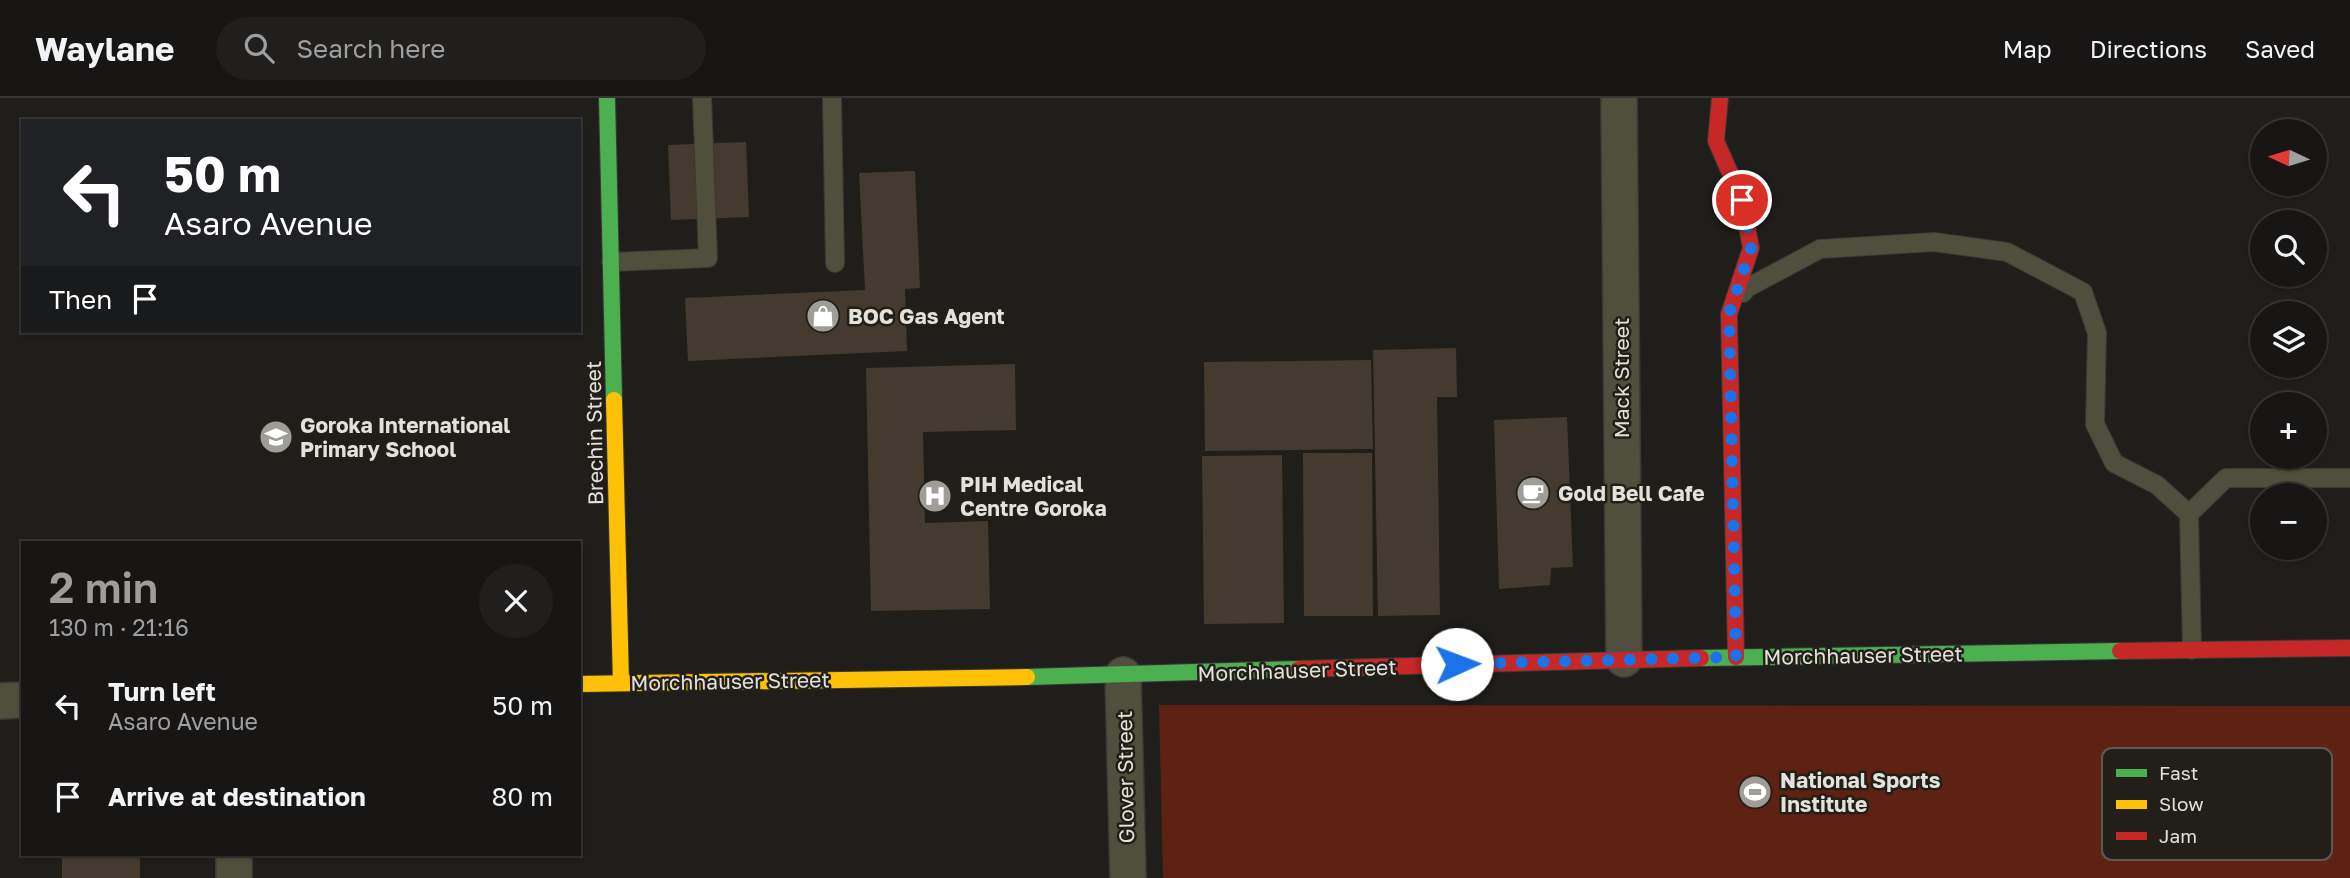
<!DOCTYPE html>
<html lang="en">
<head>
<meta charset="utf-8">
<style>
	:root { --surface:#181614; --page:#211f1d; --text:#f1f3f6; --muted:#9f9fa0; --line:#363534; --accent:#9f9d98 }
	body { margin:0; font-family:"Golos Text",sans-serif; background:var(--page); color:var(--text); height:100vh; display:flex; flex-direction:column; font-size:26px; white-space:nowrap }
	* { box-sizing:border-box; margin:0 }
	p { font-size:23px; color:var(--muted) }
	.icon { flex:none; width:38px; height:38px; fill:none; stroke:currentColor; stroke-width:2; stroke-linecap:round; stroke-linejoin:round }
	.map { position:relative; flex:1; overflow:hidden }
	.side { position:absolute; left:21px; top:443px; width:560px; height:315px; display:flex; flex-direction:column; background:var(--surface); border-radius:0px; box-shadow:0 2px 5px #0004,0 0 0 2px var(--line) }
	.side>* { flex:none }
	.hud { position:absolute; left:21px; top:21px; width:560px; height:214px; border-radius:0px; box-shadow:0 2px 5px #0004,0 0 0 2px var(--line); background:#202124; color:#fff; overflow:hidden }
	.needle { width:46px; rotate:274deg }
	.fabs { position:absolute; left:2250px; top:21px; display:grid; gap:14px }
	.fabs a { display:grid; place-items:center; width:77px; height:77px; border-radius:50%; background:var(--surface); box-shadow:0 2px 5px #0004,0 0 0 2px var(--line); font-size:35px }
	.pin { position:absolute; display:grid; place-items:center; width:60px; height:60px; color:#fff; margin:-30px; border:4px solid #fff; border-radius:50%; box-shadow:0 2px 7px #0007 }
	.me { position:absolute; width:77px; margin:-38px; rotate:88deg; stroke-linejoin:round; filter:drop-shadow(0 0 5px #0008) }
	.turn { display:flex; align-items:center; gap:24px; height:147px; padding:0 28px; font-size:32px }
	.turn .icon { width:91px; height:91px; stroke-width:2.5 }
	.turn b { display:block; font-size:49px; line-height:60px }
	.then { display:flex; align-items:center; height:66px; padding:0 28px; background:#0003; gap:14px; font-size:26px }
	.round { display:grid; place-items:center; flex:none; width:74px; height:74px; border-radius:37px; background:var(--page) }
	.headline { display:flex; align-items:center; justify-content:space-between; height:119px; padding:0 28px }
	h1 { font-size:42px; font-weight:600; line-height:52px; color:var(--accent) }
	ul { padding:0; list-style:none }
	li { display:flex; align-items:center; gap:21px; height:91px; padding:0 28px }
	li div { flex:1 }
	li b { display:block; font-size:26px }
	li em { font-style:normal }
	header { display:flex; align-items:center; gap:42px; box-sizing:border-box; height:98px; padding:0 35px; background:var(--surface); border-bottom:2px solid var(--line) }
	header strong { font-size:33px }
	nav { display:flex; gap:38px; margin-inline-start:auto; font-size:24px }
	.search { width:490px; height:63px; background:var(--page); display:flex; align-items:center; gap:18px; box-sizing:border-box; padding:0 24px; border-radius:38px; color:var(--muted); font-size:26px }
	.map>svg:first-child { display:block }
	.green { fill:#5e2212 }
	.building { fill:#443a2f }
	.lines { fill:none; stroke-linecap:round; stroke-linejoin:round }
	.lane-casing { stroke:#3a3936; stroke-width:20 }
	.street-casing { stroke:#3a3936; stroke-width:38 }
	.fast-casing { stroke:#3a3936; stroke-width:18 }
	.slow-casing { stroke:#3a3936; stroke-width:18 }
	.jam-casing { stroke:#3a3936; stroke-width:18 }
	.lane { stroke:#504f3d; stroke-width:18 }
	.street { stroke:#504f3d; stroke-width:35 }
	.fast { stroke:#4caf50; stroke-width:16 }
	.slow { stroke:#ffc107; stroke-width:16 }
	.jam { stroke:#c62828; stroke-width:16 }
	.route { stroke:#1a73e8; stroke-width:12; stroke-dasharray:0 21.6 }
	.labels { text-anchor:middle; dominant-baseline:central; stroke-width:5; stroke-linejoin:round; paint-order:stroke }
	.poi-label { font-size:21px; font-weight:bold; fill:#e3e1dc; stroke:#221f18; text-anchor:start }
	.street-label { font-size:21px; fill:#e3e1dc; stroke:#221f18 }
	.key { fill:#221f18; stroke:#5c5953; stroke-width:2 }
	.key-label { font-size:19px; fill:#e3e1dc }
</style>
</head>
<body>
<header>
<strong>Waylane</strong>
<div class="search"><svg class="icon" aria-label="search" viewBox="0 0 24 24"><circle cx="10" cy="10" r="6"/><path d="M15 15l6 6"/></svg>Search here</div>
<nav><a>Map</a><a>Directions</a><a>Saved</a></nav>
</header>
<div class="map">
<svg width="2350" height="780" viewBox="0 0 2350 780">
	<rect width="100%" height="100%" fill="#201e1a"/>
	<polygon class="green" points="1159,607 2350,608 2350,780 1163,780"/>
	<g class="building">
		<polygon points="746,44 749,119 671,122 668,47"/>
		<polygon points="915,73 920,190 905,191 907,253 688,263 685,200 865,192 859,75"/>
		<polygon points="1456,250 1457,299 1437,299 1440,517 1378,518 1373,252"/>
		<polygon points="1371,262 1373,351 1205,353 1204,264"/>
		<polygon points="1015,266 1016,332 923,334 925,425 988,423 990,511 871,513 866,270"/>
		<polygon points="1567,319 1573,469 1551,470 1550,487 1499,491 1494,322"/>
		<polygon points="1303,355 1372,355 1373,518 1304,518"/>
		<polygon points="1282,357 1284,525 1204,526 1202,358"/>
		<rect x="62" y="756" width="78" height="24"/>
	</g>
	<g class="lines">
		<defs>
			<g id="lane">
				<polyline points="832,0 835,165"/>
				<polyline points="611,164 708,160 702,0"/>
				<polyline points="1743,195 1747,190 1820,151 1934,144 2007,154 2083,194 2097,235 2095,326 2114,365 2157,387 2189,416 2192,552"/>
				<polyline points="2189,416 2226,380 2350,380"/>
			</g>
			<g id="street">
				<polyline points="1619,0 1624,561"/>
				<polyline points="1123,577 1128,780"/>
				<polyline points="0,603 23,602"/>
				<polyline points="234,756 234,780"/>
			</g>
			<g id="fast">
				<polyline points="607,0 614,302"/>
				<polyline points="1701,560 2120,553"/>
				<polyline points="1027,579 1299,571"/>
			</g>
			<g id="slow">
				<polyline points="614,302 621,585"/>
				<polyline points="579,586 1027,579"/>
			</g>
			<g id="jam">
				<polyline points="1720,0 1716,43 1742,102 1751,150 1729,216 1736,559"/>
				<polyline points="2120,553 2350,550"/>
				<polyline points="1299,571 1701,560"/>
			</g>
		</defs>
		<use href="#lane" class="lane-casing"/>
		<use href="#street" class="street-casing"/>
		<use href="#fast" class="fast-casing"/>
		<use href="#slow" class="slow-casing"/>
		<use href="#jam" class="jam-casing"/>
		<use href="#lane" class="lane"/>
		<use href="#street" class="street"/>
		<use href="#fast" class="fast"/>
		<use href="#slow" class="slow"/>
		<use href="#jam" class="jam"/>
	</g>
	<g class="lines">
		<polyline class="route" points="1457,566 1736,559 1729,216 1751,150 1742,102"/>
	</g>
	<defs>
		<symbol id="shop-disc" viewBox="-11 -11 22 22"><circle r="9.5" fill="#9f9d98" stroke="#221f18"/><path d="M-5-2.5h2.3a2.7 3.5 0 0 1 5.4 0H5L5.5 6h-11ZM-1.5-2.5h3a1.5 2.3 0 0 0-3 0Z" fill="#fff"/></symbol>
		<symbol id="school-disc" viewBox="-11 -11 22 22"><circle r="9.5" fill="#9f9d98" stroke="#221f18"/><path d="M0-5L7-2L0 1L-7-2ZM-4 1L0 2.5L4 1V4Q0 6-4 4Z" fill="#fff"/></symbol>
		<symbol id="cafe-disc" viewBox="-11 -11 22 22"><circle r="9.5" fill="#9f9d98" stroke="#221f18"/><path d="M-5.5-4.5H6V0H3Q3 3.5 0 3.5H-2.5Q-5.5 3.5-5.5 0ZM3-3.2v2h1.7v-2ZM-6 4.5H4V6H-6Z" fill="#fff"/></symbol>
		<symbol id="hospital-disc" viewBox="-11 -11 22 22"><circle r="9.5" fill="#9f9d98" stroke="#221f18"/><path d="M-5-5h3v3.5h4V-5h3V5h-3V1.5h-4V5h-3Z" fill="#fff"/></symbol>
		<symbol id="stadium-disc" viewBox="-11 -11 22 22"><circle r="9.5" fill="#9f9d98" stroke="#221f18"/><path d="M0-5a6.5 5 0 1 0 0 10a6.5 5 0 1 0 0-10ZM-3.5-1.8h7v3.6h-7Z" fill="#fff"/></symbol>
	</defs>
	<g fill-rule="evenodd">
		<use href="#shop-disc" x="804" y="199" width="38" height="38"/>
		<use href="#school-disc" x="257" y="320" width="38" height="38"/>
		<use href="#cafe-disc" x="1514" y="376" width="38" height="38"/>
		<use href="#hospital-disc" x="916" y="379" width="38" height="38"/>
		<use href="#stadium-disc" x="1736" y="675" width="38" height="38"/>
	</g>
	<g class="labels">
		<g class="poi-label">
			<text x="848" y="218">BOC Gas Agent</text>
			<text x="300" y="327">Goroka International<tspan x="300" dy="24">Primary School</tspan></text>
			<text x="960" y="386">PIH Medical<tspan x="960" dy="24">Centre Goroka</tspan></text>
			<text x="1558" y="395">Gold Bell Cafe</text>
			<text x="1780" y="682">National Sports<tspan x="1780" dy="24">Institute</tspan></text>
		</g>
		<g class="street-label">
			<text transform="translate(1621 280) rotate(-90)">Mack Street</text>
			<text transform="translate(594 335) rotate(-91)">Brechin Street</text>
			<text transform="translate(1863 557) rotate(-1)">Morchhauser Street</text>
			<text transform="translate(1297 572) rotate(-2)">Morchhauser Street</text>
			<text transform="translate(730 583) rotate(-1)">Morchhauser Street</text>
			<text transform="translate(1125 679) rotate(-91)">Glover Street</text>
		</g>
	</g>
	<rect x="2102" y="650" width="230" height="112" rx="10" class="key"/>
	<rect x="2116" y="671" width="31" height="8" fill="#4caf50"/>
	<rect x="2116" y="702" width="31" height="9" fill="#ffc107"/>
	<rect x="2116" y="734" width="31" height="8" fill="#c62828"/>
	<g class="key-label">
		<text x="2159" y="682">Fast</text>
		<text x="2159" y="713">Slow</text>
		<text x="2159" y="745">Jam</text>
	</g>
</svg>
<div class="fabs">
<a><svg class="needle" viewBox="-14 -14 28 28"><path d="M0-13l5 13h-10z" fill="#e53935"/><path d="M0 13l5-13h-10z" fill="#9f9fa0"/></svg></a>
<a><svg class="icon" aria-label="search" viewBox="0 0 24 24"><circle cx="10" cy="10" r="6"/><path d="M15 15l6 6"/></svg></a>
<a><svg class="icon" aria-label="layers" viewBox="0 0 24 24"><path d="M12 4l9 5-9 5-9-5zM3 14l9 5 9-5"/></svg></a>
<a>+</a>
<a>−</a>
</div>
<div class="pin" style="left:1742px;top:102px;background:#d93025"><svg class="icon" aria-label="arrive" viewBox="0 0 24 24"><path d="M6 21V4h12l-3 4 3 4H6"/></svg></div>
<svg class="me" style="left:1457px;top:566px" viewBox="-20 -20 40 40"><circle r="19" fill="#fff"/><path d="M0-13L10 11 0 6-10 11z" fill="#1a73e8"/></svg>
<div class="hud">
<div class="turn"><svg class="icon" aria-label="left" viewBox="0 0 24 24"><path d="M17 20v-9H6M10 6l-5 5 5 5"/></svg><div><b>50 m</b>Asaro Avenue</div></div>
<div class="then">Then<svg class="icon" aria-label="arrive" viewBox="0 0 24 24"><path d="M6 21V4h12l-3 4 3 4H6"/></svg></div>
</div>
<section class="side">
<div class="headline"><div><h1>2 min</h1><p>130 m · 21:16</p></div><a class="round"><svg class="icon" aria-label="close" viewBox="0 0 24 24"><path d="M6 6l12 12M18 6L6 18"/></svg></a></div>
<ul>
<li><svg class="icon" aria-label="left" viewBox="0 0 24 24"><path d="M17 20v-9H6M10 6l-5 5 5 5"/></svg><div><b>Turn left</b><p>Asaro Avenue</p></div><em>50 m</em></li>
<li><svg class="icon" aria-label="arrive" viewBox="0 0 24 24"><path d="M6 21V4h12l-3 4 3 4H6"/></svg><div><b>Arrive at destination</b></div><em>80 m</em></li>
</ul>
</section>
</div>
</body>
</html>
